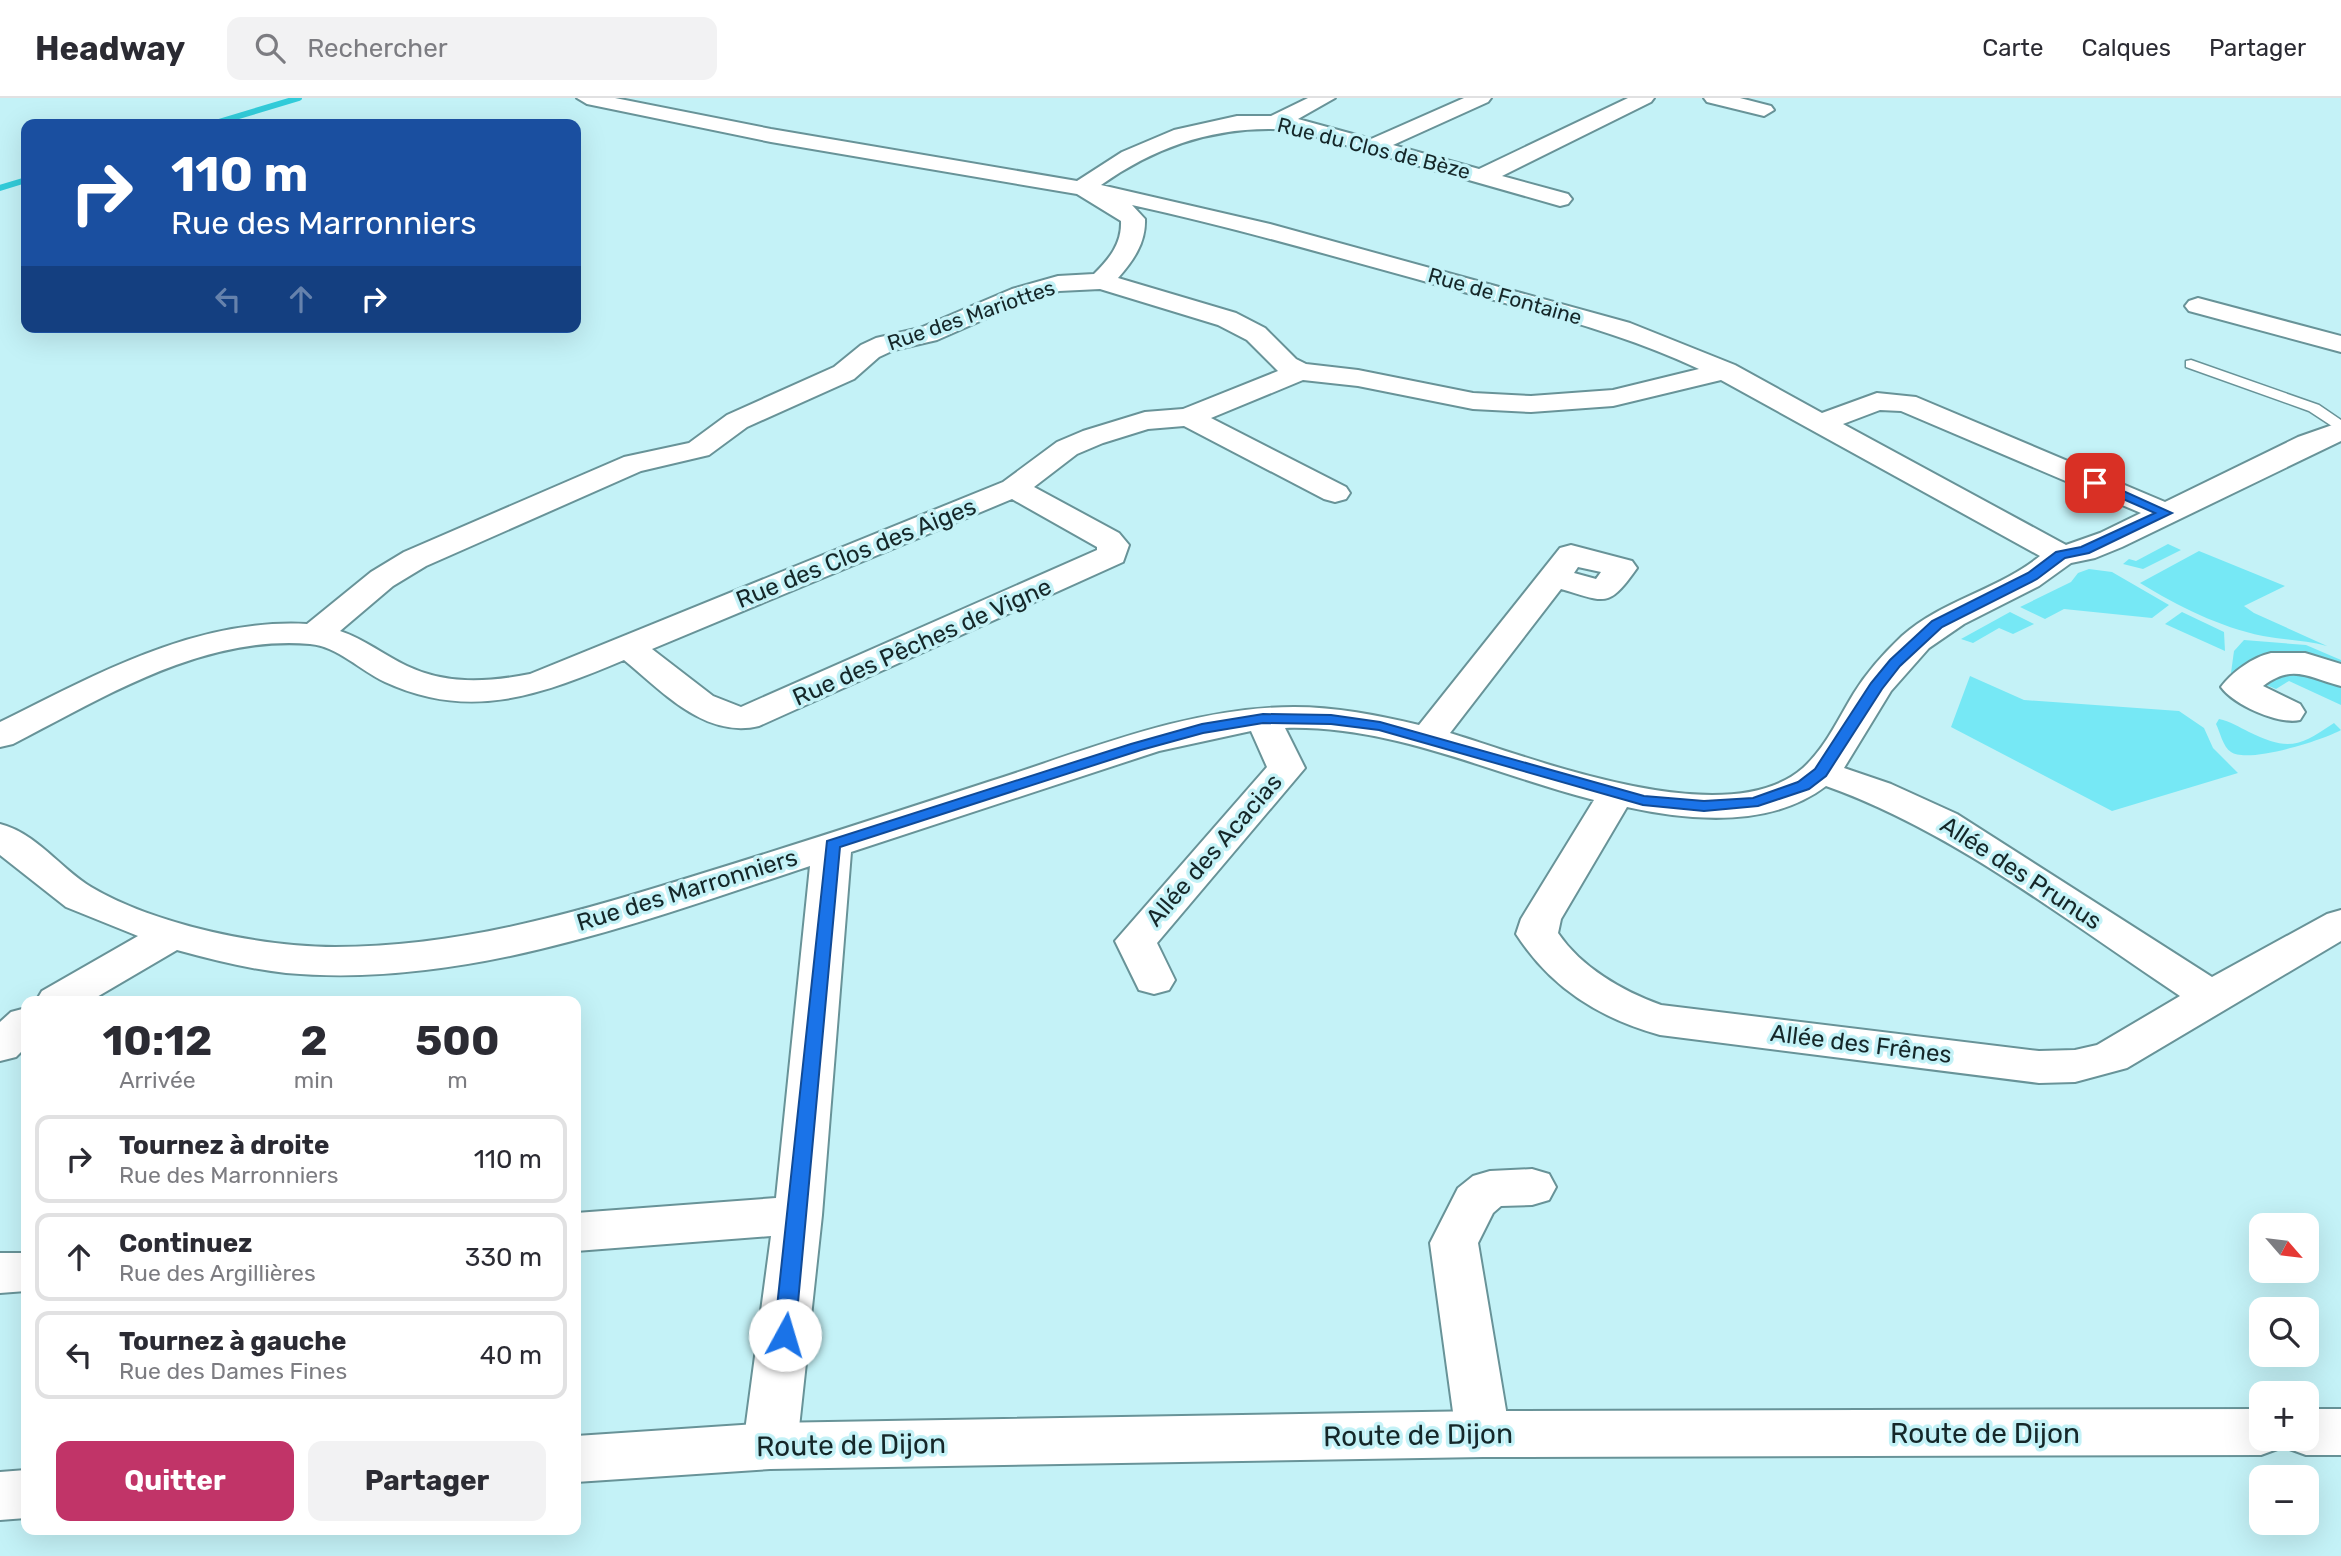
<!DOCTYPE html>
<html lang="fr">
<head>
<meta charset="utf-8">
<style>
	:root { --surface:#fff; --page:#f2f2f3; --text:#2b2b33; --muted:#7c7c81; --line:#e1e1e2; --accent:#c13468 }
	body { margin:0; font-family:Rubik,sans-serif; background:var(--page); color:var(--text); height:100vh; display:flex; flex-direction:column; font-size:26px; white-space:nowrap }
	* { box-sizing:border-box; margin:0 }
	p { font-size:23px; color:var(--muted) }
	.icon { flex:none; width:38px; height:38px; fill:none; stroke:currentColor; stroke-width:2; stroke-linecap:round; stroke-linejoin:round }
	.map { position:relative; flex:1; overflow:hidden }
	.panel { position:absolute; left:21px; top:898px; width:560px; height:539px; display:flex; flex-direction:column; background:var(--surface); border-radius:14px; box-shadow:0 7px 28px #0002 }
	.panel>* { flex:none }
	.hud { position:absolute; left:21px; top:21px; width:560px; height:214px; border-radius:14px; box-shadow:0 7px 28px #0002; background:#1a4fa0; color:#fff; overflow:hidden }
	.needle { width:46px; rotate:118deg }
	.buttons { position:absolute; left:2249px; top:1115px; display:grid; gap:14px }
	.buttons a { display:grid; place-items:center; width:70px; height:70px; border-radius:14px; background:var(--surface); box-shadow:0 7px 28px #0002; font-size:35px }
	.pin { position:absolute; display:grid; place-items:center; width:60px; height:60px; color:#fff; margin:-30px; border-radius:14px; box-shadow:0 4px 10px #0006 }
	.me { position:absolute; width:77px; margin:-38px; rotate:6deg; stroke-linejoin:round; filter:drop-shadow(0 0 5px #0008) }
	.turn { display:flex; align-items:center; gap:24px; height:147px; padding:0 35px; font-size:32px }
	.turn .icon { width:91px; height:91px; stroke-width:2.5 }
	.turn b { display:block; font-size:49px; line-height:60px }
	.lanes { display:flex; align-items:center; height:66px; padding:0 35px; background:#0003; justify-content:center; gap:35px; direction:ltr }
	.lanes .off { opacity:.35 }
	.eta { display:flex; justify-content:space-evenly; align-items:center; height:119px; text-align:center }
	.eta b { font-size:42px; font-weight:700; line-height:49px }
	.action { display:flex; gap:14px; margin-top:auto; padding:14px 35px }
	.action a { flex:1; height:80px; border-radius:14px; background:var(--accent); color:#fff; font-size:28px; font-weight:700; line-height:80px; text-align:center }
	.action a+a { background:var(--page); color:var(--text) }
	ul { padding:0; list-style:none }
	li { display:flex; align-items:center; gap:21px; height:88px; margin:0 14px 10px; padding:0 21px; border:4px solid var(--line); border-radius:14px }
	li div { flex:1 }
	li b { display:block; font-size:26px }
	li em { font-style:normal }
	header { display:flex; align-items:center; gap:42px; box-sizing:border-box; height:98px; padding:0 35px; background:var(--surface); border-bottom:2px solid var(--line) }
	header strong { font-size:33px }
	nav { display:flex; gap:38px; margin-inline-start:auto; font-size:24px }
	.search { width:490px; height:63px; background:var(--page); display:flex; align-items:center; gap:18px; box-sizing:border-box; padding:0 24px; border-radius:14px; color:var(--muted); font-size:26px }
	.map>svg:first-child { display:block }
	.green { fill:#76e8f5 }
	.lines { fill:none; stroke-linecap:round; stroke-linejoin:round }
	.stream { stroke:#32ccda; stroke-width:6 }
	.service-casing { stroke:#689398; stroke-width:3 }
	.minor-casing { stroke:#689398; stroke-width:4 }
	.secondary-casing { stroke:#689398; stroke-width:4 }
	.service { fill:#fff; fill-rule:evenodd }
	.minor { fill:#fff; fill-rule:evenodd }
	.secondary { fill:#fff; fill-rule:evenodd }
	.route { fill:#1a73e8; stroke:#114b97; stroke-width:2 }
	.labels { text-anchor:middle; dominant-baseline:central; stroke-width:7; stroke-linejoin:round; paint-order:stroke }
	.far-street-label { font-size:21px; fill:#152729; stroke:#c4f2f7 }
	.street-label { font-size:24px; fill:#152729; stroke:#c4f2f7 }
	.near-street-label { font-size:28px; fill:#152729; stroke:#c4f2f7 }
</style>
</head>
<body>
<header>
<strong>Headway</strong>
<div class="search"><svg class="icon" aria-label="search" viewBox="0 0 24 24"><circle cx="10" cy="10" r="6"/><path d="M15 15l6 6"/></svg>Rechercher</div>
<nav><a>Carte</a><a>Calques</a><a>Partager</a></nav>
</header>
<div class="map">
<svg width="2341" height="1458" viewBox="0 0 2341 1458">
	<rect width="100%" height="100%" fill="#c4f2f7"/>
	<g class="green">
		<polygon points="2168,446 2181,452 2143,471 2123,466 2129,461 2136,463"/>
		<path d="M2199,453L2285,488L2244,508L2254,515L2327,548C2306,542 2285,542 2263,538C2219,529 2178,508 2140,485Z"/>
		<polygon points="2089,471 2112,474 2169,507 2152,520 2064,511 2045,521 2020,509 2071,484 2078,475"/>
		<polygon points="2010,514 2034,526 2013,536 1999,530 1973,545 1961,541"/>
		<polygon points="2182,514 2224,534 2225,553 2165,526"/>
		<polygon points="2244,542 2306,547 2341,562 2341,568 2231,575 2234,553"/>
		<polygon points="2294,573 2341,585 2341,607 2289,583 2276,591 2264,586 2285,574"/>
		<polygon points="1970,578 2024,602 2179,613 2204,630 2213,650 2238,675 2112,713 1951,629"/>
		<path d="M2219,621C2230,623 2239,629 2249,634C2288,653 2299,649 2334,625L2341,632C2324,642 2247,666 2231,654C2223,649 2220,634 2216,626Z"/>
	</g>
	<g class="lines">
		<g class="stream">
			<polyline points="212,26 299,0"/>
			<polyline points="0,90 26,82"/>
		</g>
		<defs>
			<polygon id="service" points="2191,262 2319,307 2341,322 2341,334 2309,313 2186,269 2186,263"/>
			<g id="minor">
				<path d="M577,0H615L771,31L1077,83L1122,54L1174,32L1237,18H1271L1308,0H1335L1298,21L1371,41L1464,0H1491L1488,4L1393,47L1479,71L1628,0H1654L1651,4L1502,78L1568,96L1572,101L1568,106L1560,108L1293,32C1221,26 1159,46 1101,87L1270,126L1630,225L1735,267L1822,315L1877,295L1916,299L2165,404L2298,339L2341,324V343L2122,449L2095,460L2071,465L2039,488L1964,526L1929,550L1891,593L1844,670L1891,686L1957,716L2212,879L2327,816L2341,812V843L2127,970L2075,984L2039,985L1660,937C1599,920 1551,890 1516,836L1521,821L1594,702C1492,676 1393,627 1285,630L1305,670L1157,845L1175,882L1169,892L1154,896L1139,892L1115,843L1267,669L1251,633L1159,653L851,754L822,1117L797,1348L789,1364L770,1371L751,1364L743,1348L771,1138L576,1153V1115L776,1100L810,768C643,823 466,891 286,875C249,871 213,862 177,852L90,903H36L42,893L138,838L66,809L0,757V726C36,735 60,770 91,789C155,827 262,849 335,849C464,849 585,812 707,774C801,745 896,714 991,683C1088,652 1190,609 1294,609C1336,609 1377,617 1419,627L1560,450L1571,447L1632,463L1637,470C1608,511 1606,504 1561,491L1450,635C1535,661 1727,737 1803,670C1826,649 1838,621 1854,595C1867,574 1884,555 1902,538C1942,502 1998,492 2040,458L1721,282L1613,308L1531,314L1473,311L1358,288L1303,282L1211,320L1346,389L1350,395L1346,401L1335,404L1324,401L1184,328L1148,331L1103,345L1077,356L1034,389L1119,435L1129,447L1123,464L759,628C705,641 662,593 624,562C543,596 471,624 385,584C361,573 337,548 310,546C202,537 105,599 13,646L0,649V624C97,576 196,520 307,526L371,474L404,454L624,359L689,345L727,317L834,269L861,247L876,240L920,230L1012,191L1058,178L1094,176C1109,161 1122,146 1121,123L1077,96L771,44L587,6ZM1132,107C1233,129 1332,158 1431,185C1521,210 1614,231 1699,271L1613,292L1531,298L1473,295L1358,272L1306,266L1296,261L1265,230L1236,215L1118,180C1133,163 1146,145 1145,121ZM1100,191L1218,227L1247,242L1278,273L1183,311L1145,314L1083,333L1057,344L1003,384L530,576C489,584 446,587 407,568C384,557 364,541 340,533L393,488L426,468L641,373L709,357L747,329L854,281L879,259L894,252L937,242L1030,201L1059,193ZM1880,312L1901,313L2141,415L2100,435L2066,447L1843,326ZM1012,401L1097,449V452L741,609L713,598L652,551ZM1578,469L1601,474L1596,481L1574,475ZM1826,688C1953,733 2067,823 2180,898L2097,947L2075,952L2039,953L1661,907C1622,893 1581,869 1558,835L1561,821L1627,709C1690,723 1771,730 1826,688Z"/>
				<polygon points="1704,0 1740,0 1771,8 1774,12 1764,18 1707,4"/>
				<polygon points="2198,200 2341,238 2341,254 2189,213 2185,208 2189,203"/>
				<path d="M2271,555H2305L2341,566V588C2309,580 2293,565 2263,588L2300,606L2305,614L2300,622C2279,627 2234,607 2221,589C2232,574 2253,559 2271,555Z"/>
				<polygon points="26,910 26,949 16,959 0,963 0,924 11,914"/>
				<polygon points="1532,1071 1549,1076 1556,1089 1549,1102 1532,1107 1501,1108 1493,1115 1478,1145 1510,1336 1502,1352 1483,1359 1464,1352 1456,1336 1430,1145 1458,1090 1473,1078 1490,1073"/>
				<polygon points="0,1155 26,1155 26,1193 0,1195"/>
			</g>
			<g id="secondary">
				<polygon points="2261,1311 2261,1340 2306,1340 2306,1311 2341,1311 2341,1357 2306,1357 2287,1350 2284,1343 2280,1350 2261,1357 1483,1359 770,1371 576,1384 576,1338 770,1325 1483,1313"/>
				<polygon points="26,1372 26,1420 0,1422 0,1374"/>
			</g>
		</defs>
		<use href="#service" class="service-casing"/>
		<use href="#minor" class="minor-casing"/>
		<use href="#secondary" class="secondary-casing"/>
		<use href="#service" class="service"/>
		<use href="#minor" class="minor"/>
		<use href="#secondary" class="secondary"/>
	</g>
	<polygon class="route" points="2091,382 2099,382 2172,415 2089,455 2065,460 2037,481 1942,529 1900,568 1882,591 1826,678 1809,691 1758,708 1704,713 1643,707 1379,632 1331,626 1263,625 1203,635 1141,652 840,749 795,1237 792,1243 785,1246 777,1243 774,1237 827,743 1131,646 1202,626 1263,616 1331,617 1380,624 1644,698 1704,703 1753,700 1798,684 1815,671 1871,585 1890,562 1932,523 2028,475 2056,454 2081,449 2155,415 2091,387"/>
	<g class="labels">
		<g class="far-street-label">
			<text transform="translate(1374 50) rotate(14)">Rue du Clos de Bèze</text>
			<text transform="translate(1505 198) rotate(16)">Rue de Fontaine</text>
			<text transform="translate(971 217) rotate(-19)">Rue des Mariottes</text>
		</g>
		<g class="street-label">
			<text transform="translate(856 455) rotate(-22)">Rue des Clos des Aiges</text>
			<text transform="translate(922 544) rotate(-24)">Rue des Pêches de Vigne</text>
			<text transform="translate(1214 752) rotate(-49)">Allée des Acacias</text>
			<text transform="translate(2021 775) rotate(33)">Allée des Prunus</text>
			<text transform="translate(687 792) rotate(-17)">Rue des Marronniers</text>
			<text transform="translate(1861 946) rotate(7)">Allée des Frênes</text>
		</g>
		<g class="near-street-label">
			<text x="1985" y="1335">Route de Dijon</text>
			<text transform="translate(1418 1337) rotate(-1)">Route de Dijon</text>
			<text transform="translate(851 1347) rotate(-1)">Route de Dijon</text>
		</g>
	</g>
</svg>
<div class="buttons">
<a><svg class="needle" viewBox="-14 -14 28 28"><path d="M0-13l5 13h-10z" fill="#e53935"/><path d="M0 13l5-13h-10z" fill="#7c7c81"/></svg></a>
<a><svg class="icon" aria-label="search" viewBox="0 0 24 24"><circle cx="10" cy="10" r="6"/><path d="M15 15l6 6"/></svg></a>
<a>+</a>
<a>−</a>
</div>
<div class="pin" style="left:2095px;top:385px;background:#d93025"><svg class="icon" aria-label="arrive" viewBox="0 0 24 24"><path d="M6 21V4h12l-3 4 3 4H6"/></svg></div>
<svg class="me" style="left:785px;top:1237px" viewBox="-20 -20 40 40"><circle r="19" fill="#fff"/><path d="M0-13L10 11 0 6-10 11z" fill="#1a73e8"/></svg>
<div class="hud">
<div class="turn"><svg class="icon" aria-label="right" viewBox="0 0 24 24"><path d="M7 20v-9h11M14 6l5 5-5 5"/></svg><div><b>110 m</b>Rue des Marronniers</div></div>
<div class="lanes"><svg class="icon off" aria-label="left" viewBox="0 0 24 24"><path d="M17 20v-9H6M10 6l-5 5 5 5"/></svg><svg class="icon off" aria-label="ahead" viewBox="0 0 24 24"><path d="M12 20V5M6 11l6-6 6 6"/></svg><svg class="icon" aria-label="right" viewBox="0 0 24 24"><path d="M7 20v-9h11M14 6l5 5-5 5"/></svg></div>
</div>
<section class="panel">
<div class="eta">
<div><b>10:12</b><p>Arrivée</p></div>
<div><b>2</b><p>min</p></div>
<div><b>500</b><p>m</p></div>
</div>
<ul>
<li><svg class="icon" aria-label="right" viewBox="0 0 24 24"><path d="M7 20v-9h11M14 6l5 5-5 5"/></svg><div><b>Tournez à droite</b><p>Rue des Marronniers</p></div><em>110 m</em></li>
<li><svg class="icon" aria-label="ahead" viewBox="0 0 24 24"><path d="M12 20V5M6 11l6-6 6 6"/></svg><div><b>Continuez</b><p>Rue des Argillières</p></div><em>330 m</em></li>
<li><svg class="icon" aria-label="left" viewBox="0 0 24 24"><path d="M17 20v-9H6M10 6l-5 5 5 5"/></svg><div><b>Tournez à gauche</b><p>Rue des Dames Fines</p></div><em>40 m</em></li>
</ul>
<div class="action"><a>Quitter</a><a>Partager</a></div>
</section>
</div>
</body>
</html>
